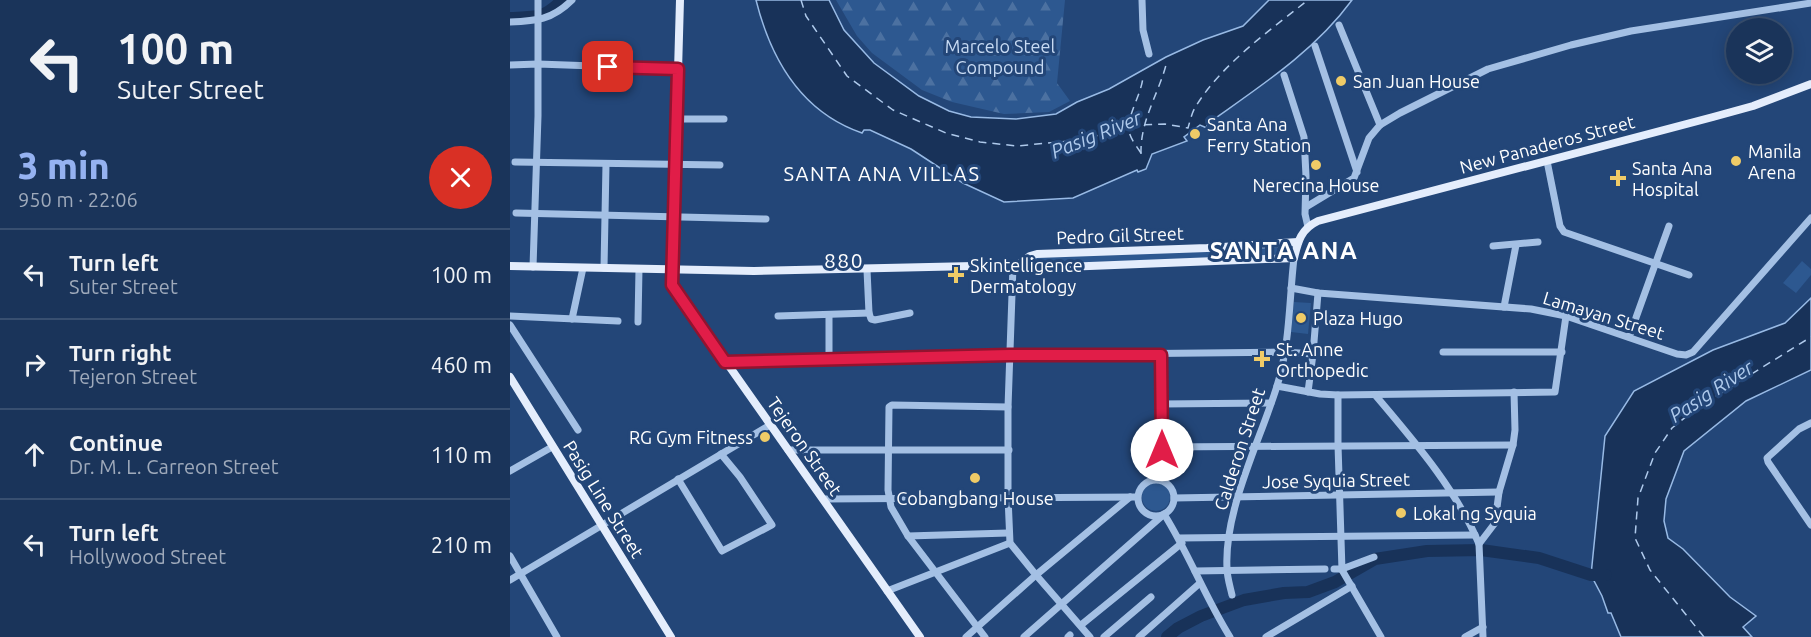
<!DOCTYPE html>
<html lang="en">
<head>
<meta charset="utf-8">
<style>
	:root { --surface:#1a345a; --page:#273f63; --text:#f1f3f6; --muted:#9faabb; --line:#384f70; --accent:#95b2f1 }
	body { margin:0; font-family:Ubuntu,sans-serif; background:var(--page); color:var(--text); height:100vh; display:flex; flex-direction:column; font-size:22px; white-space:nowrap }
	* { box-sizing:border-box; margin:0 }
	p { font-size:20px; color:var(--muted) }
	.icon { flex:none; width:33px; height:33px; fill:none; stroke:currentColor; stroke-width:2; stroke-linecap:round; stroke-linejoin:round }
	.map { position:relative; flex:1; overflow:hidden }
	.details { display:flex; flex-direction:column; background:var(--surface); width:510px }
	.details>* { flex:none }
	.hud { background:#1a345a; color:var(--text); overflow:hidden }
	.fabs { position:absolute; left:1216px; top:18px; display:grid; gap:12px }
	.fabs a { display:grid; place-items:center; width:66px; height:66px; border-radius:50%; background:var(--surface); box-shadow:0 3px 15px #0003,0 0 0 2px var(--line); font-size:30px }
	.pin { position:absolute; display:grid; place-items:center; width:51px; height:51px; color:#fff; margin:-26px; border-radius:12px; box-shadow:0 3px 9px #0006 }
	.me { position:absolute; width:66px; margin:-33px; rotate:0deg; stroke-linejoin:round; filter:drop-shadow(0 0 4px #0008) }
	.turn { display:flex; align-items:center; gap:21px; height:126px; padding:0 18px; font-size:27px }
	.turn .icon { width:78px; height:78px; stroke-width:2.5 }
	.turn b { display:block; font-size:42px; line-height:51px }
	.round { display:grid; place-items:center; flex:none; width:63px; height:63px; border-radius:32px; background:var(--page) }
	.overview { display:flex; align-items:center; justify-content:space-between; height:102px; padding:0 18px }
	h1 { font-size:36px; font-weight:800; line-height:45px; color:var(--accent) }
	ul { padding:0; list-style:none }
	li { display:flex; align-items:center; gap:18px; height:90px; padding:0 18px; border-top:2px solid var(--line) }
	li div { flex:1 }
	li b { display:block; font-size:22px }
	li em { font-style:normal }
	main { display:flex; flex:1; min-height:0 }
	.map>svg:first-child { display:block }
	.green { fill:#2d5890 }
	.forest { fill:url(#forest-firs) }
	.water { fill:#183259; stroke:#98bae5; stroke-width:1.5 }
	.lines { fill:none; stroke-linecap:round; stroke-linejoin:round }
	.river { stroke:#183259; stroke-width:12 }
	.ferry { stroke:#afcaec; stroke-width:1.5; stroke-dasharray:8 6; stroke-linecap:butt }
	.minor { stroke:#a4c0e4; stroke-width:7 }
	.major { stroke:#e4edfc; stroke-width:8 }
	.route-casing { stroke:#92132f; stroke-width:15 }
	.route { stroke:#e11d48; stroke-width:10 }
	.poi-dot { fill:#efcb67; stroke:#234678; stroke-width:2 }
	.labels { text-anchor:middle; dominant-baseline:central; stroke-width:6; stroke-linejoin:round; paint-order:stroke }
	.park-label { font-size:18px; fill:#c7daf3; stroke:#234678 }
	.poi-label { font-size:18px; fill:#fff; stroke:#234678; text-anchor:start }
	.street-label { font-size:18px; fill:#fff; stroke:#234678 }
	.water-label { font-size:20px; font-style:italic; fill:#afcaec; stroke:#234678 }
	.neighbourhood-label { font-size:20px; letter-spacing:1.5px; fill:#fff; stroke:#234678 }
	.quarter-label { font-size:21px; letter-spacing:1.5px; fill:#fff; stroke:#234678 }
	.district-label { font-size:24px; font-weight:bold; letter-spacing:1.5px; fill:#fff; stroke:#234678 }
</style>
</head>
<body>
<main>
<section class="details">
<div class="hud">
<div class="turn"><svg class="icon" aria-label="left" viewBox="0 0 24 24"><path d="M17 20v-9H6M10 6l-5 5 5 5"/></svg><div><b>100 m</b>Suter Street</div></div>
</div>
<div class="overview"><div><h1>3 min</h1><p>950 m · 22:06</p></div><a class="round" style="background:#d93025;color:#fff"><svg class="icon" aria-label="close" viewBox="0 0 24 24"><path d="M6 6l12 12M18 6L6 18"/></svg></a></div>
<ul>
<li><svg class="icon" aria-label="left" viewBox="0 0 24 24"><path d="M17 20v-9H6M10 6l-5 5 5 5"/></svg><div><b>Turn left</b><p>Suter Street</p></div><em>100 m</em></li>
<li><svg class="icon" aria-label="right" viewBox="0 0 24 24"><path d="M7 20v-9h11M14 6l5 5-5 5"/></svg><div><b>Turn right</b><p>Tejeron Street</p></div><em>460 m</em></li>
<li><svg class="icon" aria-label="ahead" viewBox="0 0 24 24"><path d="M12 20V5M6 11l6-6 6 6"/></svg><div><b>Continue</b><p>Dr. M. L. Carreon Street</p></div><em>110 m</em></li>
<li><svg class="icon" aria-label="left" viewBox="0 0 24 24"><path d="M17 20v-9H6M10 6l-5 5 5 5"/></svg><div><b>Turn left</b><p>Hollywood Street</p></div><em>210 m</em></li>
</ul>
</section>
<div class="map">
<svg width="1301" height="637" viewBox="0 0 1301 637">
	<defs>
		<pattern id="forest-firs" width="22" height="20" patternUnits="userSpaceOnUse" patternTransform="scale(1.5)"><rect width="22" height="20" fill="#2d5890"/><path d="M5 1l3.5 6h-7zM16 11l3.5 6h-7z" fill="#4c71a1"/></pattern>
	</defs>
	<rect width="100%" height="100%" fill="#234678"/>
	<g class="green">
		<polygon points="766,247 770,251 767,256 522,264 521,261 522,258"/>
		<polygon points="1292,261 1301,269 1301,275 1286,293 1273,283"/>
		<polygon points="784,302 801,303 798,334 781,332"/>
		<circle cx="646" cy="497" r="14"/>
	</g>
	<polygon class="forest" points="326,0 555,0 547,83 560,101 539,112 494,114 442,102 412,90 362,53 347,36"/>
	<g class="water">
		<path d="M246,0H319L334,30L364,63L409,96L439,111L461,117L506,119L546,114L567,102L599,89L656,57L693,40L733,26L759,0H842C804,52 749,87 697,124V128L690,125L674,137L677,141L642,154L636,169L628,172L627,170L563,198L494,202L453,183L401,149L360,130H354L352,133C291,112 261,60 246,0Z"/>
		<polygon points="1301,298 1301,370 1236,401 1174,451 1156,499 1154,521 1158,538 1173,549 1220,597 1246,616 1233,627 1242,637 1111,637 1101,613 1098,613 1092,596 1081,575 1095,436 1124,391 1203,350 1275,323"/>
	</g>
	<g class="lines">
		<g class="river">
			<path d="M0,18C25,17 34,19 52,0"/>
			<polyline points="657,637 668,628 691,616 734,600 774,593 798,592 825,582 865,559 917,551 971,550 1029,558 1081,575 1096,575"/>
		</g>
		<g class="ferry">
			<path d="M291,0L296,16L337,76L383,110L436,133L470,142L507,146L569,140L631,125L655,124L678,128C680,121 682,112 686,106C712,64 759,31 798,0"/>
			<path d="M631,153C627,147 620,138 619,131C616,117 633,92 633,75"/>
			<path d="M631,154C630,121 648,95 656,65"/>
			<polyline points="1194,637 1140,570 1125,538 1128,498 1145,453 1162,428 1187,408 1301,337"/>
		</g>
		<g class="minor">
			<polyline points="632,0 633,30 639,54"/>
			<path d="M0,22C26,21 42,20 62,0"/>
			<polyline points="829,25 870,125"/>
			<polyline points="805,46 847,172"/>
			<polyline points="0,65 28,64 168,69"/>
			<polyline points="774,75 794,137 796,176 795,214 798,227"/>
			<polyline points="167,119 214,119"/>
			<polyline points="1037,161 1050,226 1054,232 1179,275"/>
			<polyline points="5,162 210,165"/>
			<polyline points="796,207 844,178 859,138 870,125 890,113 978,69 1061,45 1121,31 1301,3"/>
			<polyline points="6,213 256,219"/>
			<polyline points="983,246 1028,242"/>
			<polyline points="503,266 498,407 498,497 500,543 526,575 580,637"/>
			<polyline points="23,267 28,116 28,0"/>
			<polyline points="94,268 96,164"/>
			<polyline points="357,270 359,313 361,319 365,320 400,313"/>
			<polyline points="781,288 808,293 1021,309 1056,316 1167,354 1176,355 1183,352 1301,218"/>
			<polyline points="994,307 1006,245"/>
			<polyline points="0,316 108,321"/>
			<polyline points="268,316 359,313"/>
			<polyline points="62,319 73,268"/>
			<polyline points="128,322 129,269"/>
			<polyline points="0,325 68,430"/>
			<polyline points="1119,337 1159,226"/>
			<polyline points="933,352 1052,352"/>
			<polyline points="651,355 652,480"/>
			<polyline points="319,358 319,315"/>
			<polyline points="215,361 499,355 775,352 803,354"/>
			<polyline points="767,386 810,394 828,395 1045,392 1056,316"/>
			<polyline points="798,392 803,354 808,293"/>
			<polyline points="828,395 828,445 832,570 871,637"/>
			<path d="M866,396C904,441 946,489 969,544L973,637"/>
			<polyline points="651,404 761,403"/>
			<polyline points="1301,423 1289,429 1257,458 1258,462 1301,525"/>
			<polyline points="652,447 1003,445"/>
			<polyline points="278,450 499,450"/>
			<polyline points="0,471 42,447"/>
			<polyline points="168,479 212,551 262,525 230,477 211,454"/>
			<circle cx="646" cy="498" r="18"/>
			<polyline points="664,498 989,492"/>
			<polyline points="313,499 627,497"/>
			<path d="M654,514C679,554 695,597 720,637"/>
			<polyline points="398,536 498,533"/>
			<polyline points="669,538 965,535"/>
			<polyline points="969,544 985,523 989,492 1003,445 1005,430 1004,392"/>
			<polyline points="0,556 47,637"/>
			<polyline points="824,569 832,569 864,557"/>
			<polyline points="685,571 815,569"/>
			<polyline points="0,580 260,425"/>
			<polyline points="377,591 500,543"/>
			<path d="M722,595C720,586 717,577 717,568C714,510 750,441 767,386C780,345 779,301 784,258"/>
			<polyline points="571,625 672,543"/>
			<polyline points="456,637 526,575 620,497"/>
			<polyline points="475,637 398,536 381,507 378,490 379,407 382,405 498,407"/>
			<polyline points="514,637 653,515"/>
			<polyline points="558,637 560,635"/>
			<polyline points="594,637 641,597"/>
			<polyline points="629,637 690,583"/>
			<polyline points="756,637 842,586"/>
			<polyline points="955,637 973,627"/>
		</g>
		<g class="major">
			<polyline points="170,0 162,285 410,637"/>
			<polyline points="508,265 520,256 527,254 697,248 788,242"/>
			<path d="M0,266L244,271L508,265L529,268L784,258C788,241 791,229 808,221L1203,117L1243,106L1301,84"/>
			<polyline points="0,377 161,637"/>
		</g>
	</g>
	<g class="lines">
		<defs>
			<polyline id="route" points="98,67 168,69 162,285 215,362 499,355 651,355 652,450"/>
		</defs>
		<use href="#route" class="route-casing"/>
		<use href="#route" class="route"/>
	</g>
	<g class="poi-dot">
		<circle cx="831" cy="81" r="6"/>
		<circle cx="685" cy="134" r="6"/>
		<circle cx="1226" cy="161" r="6"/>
		<circle cx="806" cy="165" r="6"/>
		<path d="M1105 169h6v6h6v6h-6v6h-6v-6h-6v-6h6z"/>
		<path d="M443 266h6v6h6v6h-6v6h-6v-6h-6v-6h6z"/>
		<circle cx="791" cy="318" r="6"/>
		<path d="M749 350h6v6h6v6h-6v6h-6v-6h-6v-6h6z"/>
		<circle cx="255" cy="437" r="6"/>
		<circle cx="465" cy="478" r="6"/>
		<circle cx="891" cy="513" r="6"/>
	</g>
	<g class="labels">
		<g class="park-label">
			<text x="490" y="46">Marcelo Steel<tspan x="490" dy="21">Compound</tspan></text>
		</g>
		<g class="poi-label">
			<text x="843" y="81">San Juan House</text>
			<text x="697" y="124">Santa Ana<tspan x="697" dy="21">Ferry Station</tspan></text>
			<text x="1238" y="151">Manila<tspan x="1238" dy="21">Arena</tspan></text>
			<text x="1122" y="168">Santa Ana<tspan x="1122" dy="21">Hospital</tspan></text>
			<text x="806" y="185" text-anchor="middle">Nerecina House</text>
			<text x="460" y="265">Skintelligence<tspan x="460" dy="21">Dermatology</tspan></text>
			<text x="803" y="318">Plaza Hugo</text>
			<text x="766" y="349">St. Anne<tspan x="766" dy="21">Orthopedic</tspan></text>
			<text x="243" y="437" text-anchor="end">RG Gym Fitness</text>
			<text x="465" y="498" text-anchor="middle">Cobangbang House</text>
			<text x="903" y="513">Lokal ng Syquia</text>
		</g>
		<g class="street-label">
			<text transform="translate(1037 144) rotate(-15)">New Panaderos Street</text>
			<text transform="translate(610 235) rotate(-2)">Pedro Gil Street</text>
			<text transform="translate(1094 315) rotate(17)">Lamayan Street</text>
			<text transform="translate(295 446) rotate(55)">Tejeron Street</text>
			<text transform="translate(729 449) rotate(-72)">Calderon Street</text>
			<text transform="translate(826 480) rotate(-1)">Jose Syquia Street</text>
			<text transform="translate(94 499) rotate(58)">Pasig Line Street</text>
		</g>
		<g class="water-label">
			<text transform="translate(586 134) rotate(-22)">Pasig River</text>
			<text transform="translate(1201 391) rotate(-33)">Pasig River</text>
		</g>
		<g class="neighbourhood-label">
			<text x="372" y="173">SANTA ANA VILLAS</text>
		</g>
		<g class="quarter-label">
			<text x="334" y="260">880</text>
		</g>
		<g class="district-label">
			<text x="774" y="250">SANTA ANA</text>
		</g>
	</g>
</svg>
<div class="fabs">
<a><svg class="icon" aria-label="layers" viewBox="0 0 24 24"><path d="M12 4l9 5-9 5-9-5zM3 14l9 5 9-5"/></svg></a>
</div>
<div class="pin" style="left:98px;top:67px;background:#d93025"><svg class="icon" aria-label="arrive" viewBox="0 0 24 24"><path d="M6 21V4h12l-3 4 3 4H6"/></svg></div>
<svg class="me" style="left:652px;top:450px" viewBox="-20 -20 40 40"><circle r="19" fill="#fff"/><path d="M0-13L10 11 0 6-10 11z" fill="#e11d48"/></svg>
</div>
</main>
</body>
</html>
